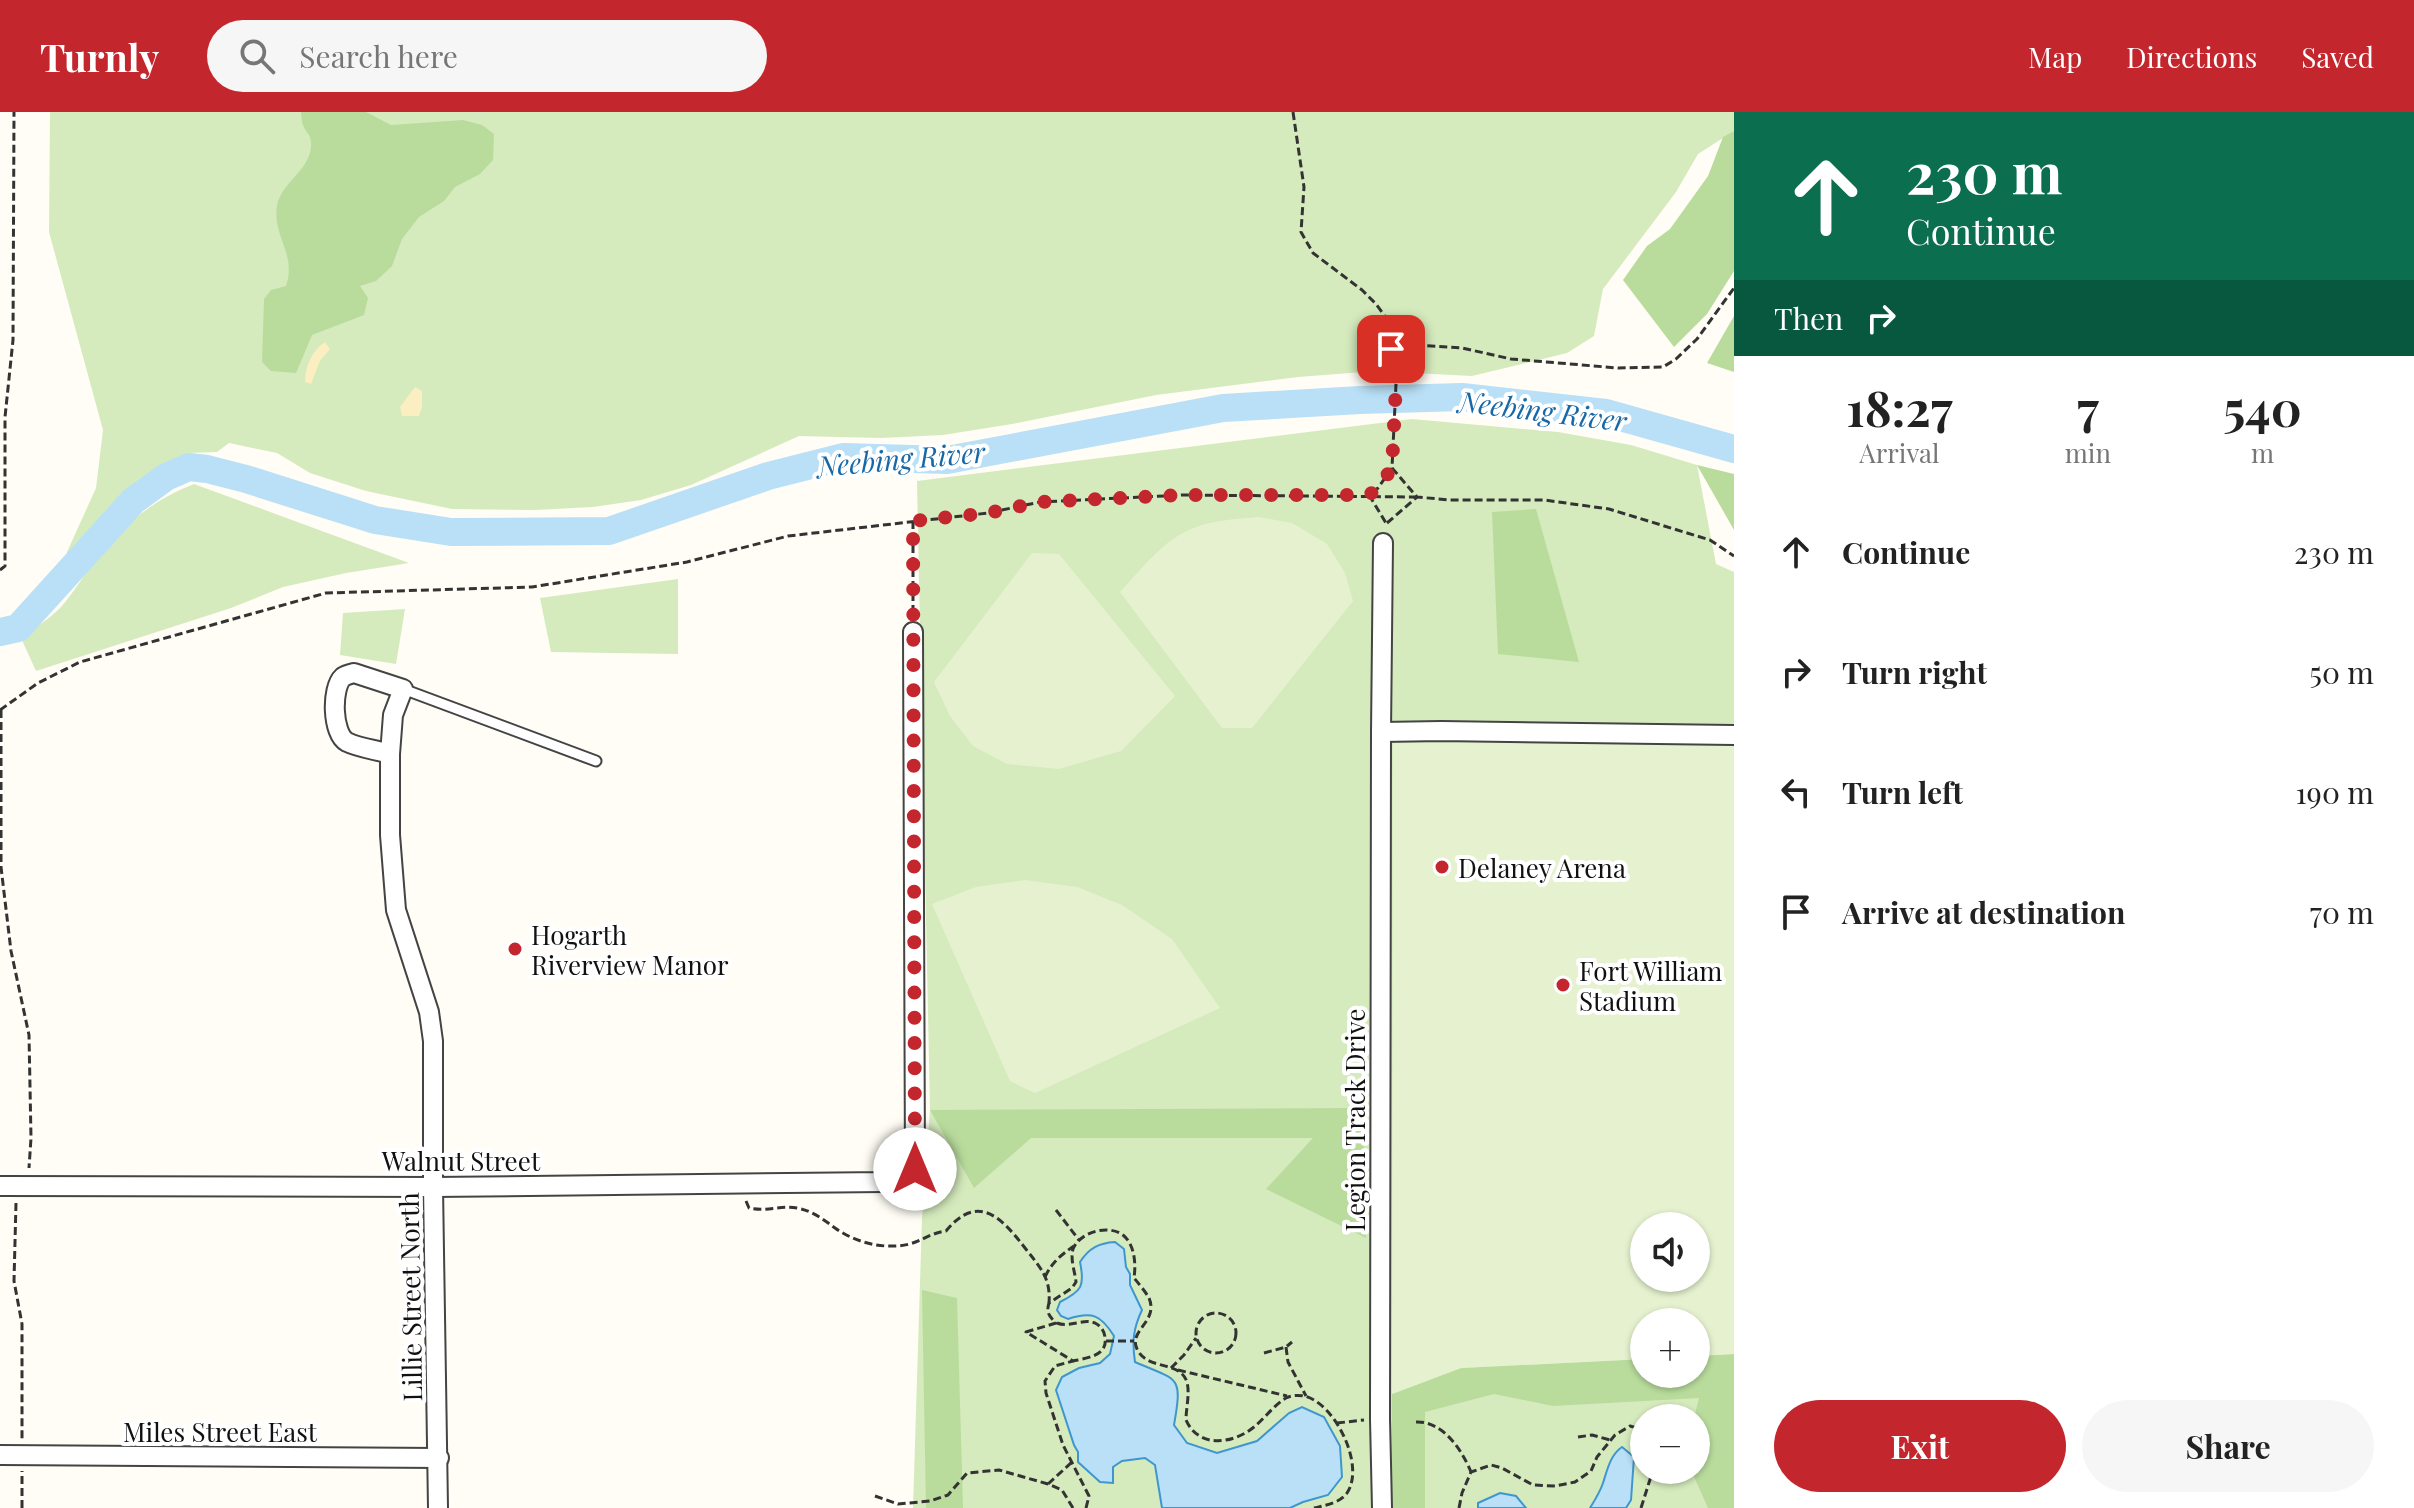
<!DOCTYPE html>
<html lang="en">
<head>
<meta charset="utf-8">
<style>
	:root { --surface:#fff; --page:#f6f6f6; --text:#222; --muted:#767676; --accent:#c4262e }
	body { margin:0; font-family:"Playfair Display",serif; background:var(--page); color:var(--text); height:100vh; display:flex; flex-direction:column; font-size:30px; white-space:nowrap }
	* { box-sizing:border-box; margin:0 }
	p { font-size:26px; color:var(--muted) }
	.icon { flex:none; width:44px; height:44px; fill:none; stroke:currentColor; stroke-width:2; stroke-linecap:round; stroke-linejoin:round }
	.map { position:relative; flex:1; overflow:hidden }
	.side { display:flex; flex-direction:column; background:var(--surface); width:680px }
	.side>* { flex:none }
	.hud { background:#0b6e4f; color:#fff; overflow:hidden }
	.tools { position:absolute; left:1630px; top:1100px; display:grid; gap:16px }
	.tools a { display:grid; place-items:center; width:80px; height:80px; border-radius:50%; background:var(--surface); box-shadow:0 2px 6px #0004; font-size:40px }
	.pin { position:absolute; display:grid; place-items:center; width:68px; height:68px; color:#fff; margin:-34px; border-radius:16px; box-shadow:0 4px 12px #0006 }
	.me { position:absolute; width:88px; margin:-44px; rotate:0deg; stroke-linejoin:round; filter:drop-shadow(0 0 6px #0008) }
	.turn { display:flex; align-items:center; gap:28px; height:168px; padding:0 40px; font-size:36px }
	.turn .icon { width:104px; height:104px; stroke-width:2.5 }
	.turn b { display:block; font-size:56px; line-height:68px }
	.then { display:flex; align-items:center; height:76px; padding:0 40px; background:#0003; gap:16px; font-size:30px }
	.eta { display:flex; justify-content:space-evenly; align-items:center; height:136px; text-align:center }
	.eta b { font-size:48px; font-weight:700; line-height:56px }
	.button { display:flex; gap:16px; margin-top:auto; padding:16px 40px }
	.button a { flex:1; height:92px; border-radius:48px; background:var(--accent); color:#fff; font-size:32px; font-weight:700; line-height:92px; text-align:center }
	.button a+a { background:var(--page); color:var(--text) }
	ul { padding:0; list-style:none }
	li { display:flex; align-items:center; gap:24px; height:120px; padding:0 40px }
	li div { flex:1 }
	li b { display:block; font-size:30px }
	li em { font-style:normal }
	header { display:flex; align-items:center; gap:48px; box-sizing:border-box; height:112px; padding:0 40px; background:var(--accent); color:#fff }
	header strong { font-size:38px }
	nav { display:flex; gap:44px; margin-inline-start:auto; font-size:28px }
	.search { width:560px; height:72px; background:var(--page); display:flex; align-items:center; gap:20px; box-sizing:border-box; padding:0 28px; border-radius:44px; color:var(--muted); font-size:30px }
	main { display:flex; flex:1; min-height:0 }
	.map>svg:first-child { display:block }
	.green { fill:#d5ebbd; fill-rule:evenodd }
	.forest { fill:#b9dc9c }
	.sand { fill:#fbeec1 }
	.pitch { fill:#e6f2cf; fill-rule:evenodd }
	.water { fill:#b9e0f7; stroke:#3f96cf; stroke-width:2 }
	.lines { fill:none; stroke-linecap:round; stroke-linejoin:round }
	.river { stroke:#b9e0f7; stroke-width:28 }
	.service-casing { stroke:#444; stroke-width:13 }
	.minor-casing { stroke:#444; stroke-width:22 }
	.path { stroke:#333; stroke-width:3; stroke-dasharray:8 4; stroke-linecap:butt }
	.service { stroke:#fff; stroke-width:9 }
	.minor { stroke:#fff; stroke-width:18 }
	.route { stroke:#c4262e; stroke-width:14; stroke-dasharray:0 25.2 }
	.poi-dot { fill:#c4262e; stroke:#fff; stroke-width:3 }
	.labels { text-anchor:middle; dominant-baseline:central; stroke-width:8; stroke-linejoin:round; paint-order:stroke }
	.poi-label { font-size:26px; fill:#111; stroke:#fff; text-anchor:start }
	.street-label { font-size:26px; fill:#111; stroke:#fff }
	.water-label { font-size:28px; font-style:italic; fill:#1768a6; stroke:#fff }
</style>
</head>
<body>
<header>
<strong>Turnly</strong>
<div class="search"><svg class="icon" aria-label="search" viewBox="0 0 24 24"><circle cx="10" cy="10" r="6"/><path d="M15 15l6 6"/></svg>Search here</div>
<nav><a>Map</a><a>Directions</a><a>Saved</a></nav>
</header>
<main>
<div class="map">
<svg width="1734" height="1396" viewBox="0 0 1734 1396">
	<rect width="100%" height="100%" fill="#fffdf5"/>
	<g class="green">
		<path d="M50,0H1734V19L1698,42L1676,80L1603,177L1594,224L1567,241L1472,264L1376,259L1298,265L1156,283L1012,312L943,323L881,326L799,324L691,373L641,388L593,395L535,398L452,397L366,379L310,361L277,341L229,331L217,340L188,341L189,355C134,380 104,418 66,463L67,440L96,376L103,318L49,120Z"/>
		<path d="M1412,307L1558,320L1631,333L1697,353L1716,452L1734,460V1396H913L922,1106L930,998L917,369ZM1644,1114H1696V1166H1644ZM1644,1210H1696V1262H1644ZM1644,1306H1696V1358H1644Z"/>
		<path d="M194,372L409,451L346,461L283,475L231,496L36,559L21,526C34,517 49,507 60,496C74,481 84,462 97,446C124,412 153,388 194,372Z"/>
		<polygon points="678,467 678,542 551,540 540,486"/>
		<polygon points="405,497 396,552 340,543 343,501"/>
	</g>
	<g class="forest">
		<path d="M301,0H366L391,13L463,8L482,13L494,22L493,48L480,62L455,75L444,89L419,105L402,127L392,154L376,169L360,174L368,186L364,203L312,223L296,261L271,259L262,250L264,187L271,178L286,174C297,142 272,124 277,94C280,72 309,59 311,35C312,22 307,23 303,13C302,12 301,1 301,0Z"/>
		<polygon points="1734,19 1734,159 1707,202 1674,235 1623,168 1647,134 1670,117 1708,64 1723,25"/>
		<polygon points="1734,204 1734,260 1707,251"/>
		<polygon points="1697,353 1734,362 1734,418"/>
		<polygon points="1536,397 1579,550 1498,542 1492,400"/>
		<polygon points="1352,996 1364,1012 1366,1126 1266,1077 1313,1026 1031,1026 974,1076 930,998"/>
		<polygon points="922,1178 957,1186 963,1396 926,1396"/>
		<polygon points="1734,1242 1734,1396 1708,1396 1691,1358 1696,1358 1696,1306 1694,1306 1699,1286 1553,1294 1494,1282 1425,1300 1425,1396 1391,1396 1392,1282 1461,1256 1644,1247 1644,1262 1696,1262 1696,1244"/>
	</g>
	<g class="sand">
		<path d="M325,230L330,237L320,249L311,272L305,270C305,255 312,238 325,230Z"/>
		<polygon points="415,275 422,279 422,295 419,304 402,304 400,295"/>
	</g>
	<g class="pitch">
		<path d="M1259,405L1292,411L1327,432L1345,461L1353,489L1252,616H1222L1120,480C1141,458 1162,429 1191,417C1212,408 1236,407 1259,405Z"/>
		<polygon points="1032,441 1059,442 1175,584 1121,639 1059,657 1007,652 973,634 950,604 934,570"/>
		<path d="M1734,630V1242L1696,1244V1210H1644V1247L1461,1256L1392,1282L1393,631ZM1644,1114H1696V1166H1644Z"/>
		<polygon points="1025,768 1077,775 1122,793 1172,827 1220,896 1035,981 1010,969 932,792 976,775"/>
	</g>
	<g class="water">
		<path d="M1115,1130L1124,1137L1126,1155L1130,1162V1173L1142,1198C1133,1217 1132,1230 1135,1250C1178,1269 1183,1262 1174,1313L1187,1331L1217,1341L1257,1329L1289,1301L1302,1295L1324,1305L1340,1334L1342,1365L1328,1383L1303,1390L1290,1396H1162L1155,1353L1145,1346L1122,1349L1113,1355V1371L1100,1370L1078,1350V1340L1074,1333L1056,1278L1062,1265L1079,1256L1100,1251L1110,1242L1114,1224C1101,1203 1092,1199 1068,1207L1061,1204L1057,1198L1060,1190C1082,1179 1085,1174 1080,1150C1089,1136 1099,1131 1115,1130Z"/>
		<path d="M1622,1335L1634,1345L1631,1388L1626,1396H1590C1595,1388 1600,1380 1603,1371C1607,1359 1610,1343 1622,1335Z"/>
		<polygon points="1500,1381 1516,1384 1526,1396 1478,1396 1478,1391"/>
	</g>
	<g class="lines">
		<polyline class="river" points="0,520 18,516 133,389 166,365 189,355 207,357 246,367 375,408 451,420 609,419 768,364 843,345 947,348 1223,296 1360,288 1462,285 1606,301 1734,337"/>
		<defs>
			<polyline id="service" points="403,577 596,649"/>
			<g id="minor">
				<polyline points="1381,620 1441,619 1734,623"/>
				<path d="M390,642L393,603L403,577L354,561C350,562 346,563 343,565C331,576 332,622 347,630C359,636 377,638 390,642V723L396,798L429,900L433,929V1075L438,1396"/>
				<polyline points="0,1074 433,1075 884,1070 903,1067 915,1057 913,520"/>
				<polyline points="0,1343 439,1346"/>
				<polyline points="1382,1396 1380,1307 1381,620 1383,431"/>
			</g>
		</defs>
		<use href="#service" class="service-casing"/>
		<use href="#minor" class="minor-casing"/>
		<g class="path">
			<polyline points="1293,0 1304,75 1301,120 1313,141 1362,178 1376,192 1390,211 1391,237 1397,251 1392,356 1378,376 1369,383"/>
			<polyline points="1390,211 1414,233"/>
			<polyline points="1397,248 1414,233 1462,236 1511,247 1618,256 1663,255 1676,247 1697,227 1734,176"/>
			<polyline points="1392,356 1417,385 1450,388 1544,388 1609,397 1710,428 1734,444"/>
			<polyline points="1369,383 1386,411 1386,414"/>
			<polyline points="913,409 913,505"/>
			<polyline points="1387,411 1417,385"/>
			<polyline points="0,458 5,454 5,305 13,228 14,0"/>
			<polyline points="0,598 38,571 80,550 326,481 532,475 687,450 788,424 988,401 1040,390 1183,383 1417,385"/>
			<polyline points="1,598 1,755 11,839 29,923 31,1026 29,1056"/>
			<path d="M746,1089L749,1096C767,1100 780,1093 797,1096C813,1099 824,1108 835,1116C852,1128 874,1135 894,1134C918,1134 925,1122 946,1119C978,1080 1002,1106 1025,1136C1040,1155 1051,1166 1049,1191"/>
			<polyline points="16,1091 14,1169 22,1212 22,1327"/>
			<polyline points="1056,1098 1079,1128"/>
			<path d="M1045,1165C1052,1150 1061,1143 1074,1134"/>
			<circle cx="1216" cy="1221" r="20"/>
			<path d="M1057,1211C1070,1216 1083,1206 1095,1211C1101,1214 1105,1220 1105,1226C1108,1244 1086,1246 1073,1249"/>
			<polyline points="1106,1229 1134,1229"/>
			<polyline points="1286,1235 1288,1250 1306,1284"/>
			<polyline points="1264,1241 1286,1235 1292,1230"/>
			<polyline points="1171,1256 1184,1243 1196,1226"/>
			<polyline points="1178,1258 1287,1284"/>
			<path d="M1416,1310C1443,1309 1462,1338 1471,1360"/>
			<polyline points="1337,1311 1364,1308"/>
			<polyline points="1578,1325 1592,1323 1610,1328"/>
			<polyline points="1048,1372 1072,1350"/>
			<polyline points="875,1384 898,1392 930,1389 948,1383 967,1361 999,1358 1048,1372 1062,1378 1073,1396"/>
			<polyline points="22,1396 22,1359"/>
			<path d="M1086,1396L1089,1384L1063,1333L1046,1281L1045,1269L1055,1254L1073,1249L1026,1220L1056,1211C1049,1204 1046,1201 1049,1191L1072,1176L1076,1170C1075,1160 1070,1147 1073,1137C1080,1120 1108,1112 1123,1123C1135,1133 1136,1152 1134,1166C1139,1172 1145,1179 1149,1186C1159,1210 1128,1218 1137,1237C1147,1259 1180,1248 1187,1270C1190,1282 1186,1296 1186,1308C1199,1337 1233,1332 1254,1315C1265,1306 1274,1293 1286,1286C1292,1283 1298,1283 1304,1284C1334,1290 1366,1353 1347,1381C1340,1391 1326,1393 1314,1396"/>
			<polyline points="1459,1396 1462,1381 1471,1360 1491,1353 1502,1356 1533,1373 1555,1374 1575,1370 1591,1359 1597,1345 1615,1323 1630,1314 1644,1318"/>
			<polyline points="1641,1396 1653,1358"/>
		</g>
		<use href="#service" class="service"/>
		<use href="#minor" class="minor"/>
	</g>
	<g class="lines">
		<polyline class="route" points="915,1057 913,409 988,401 1040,390 1183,383 1369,383 1378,376 1392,356 1397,251 1391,237"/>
	</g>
	<g class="poi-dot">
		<circle cx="1442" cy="755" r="8"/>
		<circle cx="515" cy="837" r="8"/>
		<circle cx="1563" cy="873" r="8"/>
	</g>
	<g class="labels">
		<g class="poi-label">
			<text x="1458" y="755">Delaney Arena</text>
			<text x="531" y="822">Hogarth<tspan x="531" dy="30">Riverview Manor</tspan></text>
			<text x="1579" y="858">Fort William<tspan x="1579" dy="30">Stadium</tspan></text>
		</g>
		<g class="street-label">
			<text transform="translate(1354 1008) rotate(-90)">Legion Track Drive</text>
			<text x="461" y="1048">Walnut Street</text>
			<text transform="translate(410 1185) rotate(-91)">Lillie Street North</text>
			<text x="220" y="1319">Miles Street East</text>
		</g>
		<g class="water-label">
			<text transform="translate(1543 298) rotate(7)">Neebing River</text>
			<text transform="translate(901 346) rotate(-5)">Neebing River</text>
		</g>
	</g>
</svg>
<div class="tools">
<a><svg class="icon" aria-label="sound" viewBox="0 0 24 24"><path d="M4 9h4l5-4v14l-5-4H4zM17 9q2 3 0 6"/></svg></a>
<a>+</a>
<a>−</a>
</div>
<div class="pin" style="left:1391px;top:237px;background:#d93025"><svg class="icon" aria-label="arrive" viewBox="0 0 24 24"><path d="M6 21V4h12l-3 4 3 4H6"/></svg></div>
<svg class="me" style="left:915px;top:1057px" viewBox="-20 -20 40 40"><circle r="19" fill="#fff"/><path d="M0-13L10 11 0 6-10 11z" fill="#c4262e"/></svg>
</div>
<section class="side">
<div class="hud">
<div class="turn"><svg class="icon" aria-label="ahead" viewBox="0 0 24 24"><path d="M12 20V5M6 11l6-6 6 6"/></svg><div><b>230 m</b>Continue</div></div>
<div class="then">Then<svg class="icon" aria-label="right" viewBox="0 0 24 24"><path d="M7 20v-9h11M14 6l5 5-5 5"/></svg></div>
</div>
<div class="eta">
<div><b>18:27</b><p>Arrival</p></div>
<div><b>7</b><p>min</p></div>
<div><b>540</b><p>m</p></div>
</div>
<ul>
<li><svg class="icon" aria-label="ahead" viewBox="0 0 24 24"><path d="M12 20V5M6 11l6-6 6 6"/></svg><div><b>Continue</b></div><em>230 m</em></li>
<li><svg class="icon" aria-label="right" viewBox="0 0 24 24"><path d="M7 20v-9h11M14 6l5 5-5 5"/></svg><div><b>Turn right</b></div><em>50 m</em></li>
<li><svg class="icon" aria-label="left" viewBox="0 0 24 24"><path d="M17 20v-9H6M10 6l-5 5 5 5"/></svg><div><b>Turn left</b></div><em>190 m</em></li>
<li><svg class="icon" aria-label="arrive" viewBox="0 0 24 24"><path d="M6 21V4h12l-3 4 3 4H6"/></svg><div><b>Arrive at destination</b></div><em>70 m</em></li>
</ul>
<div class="button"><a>Exit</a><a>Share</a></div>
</section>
</main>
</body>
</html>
